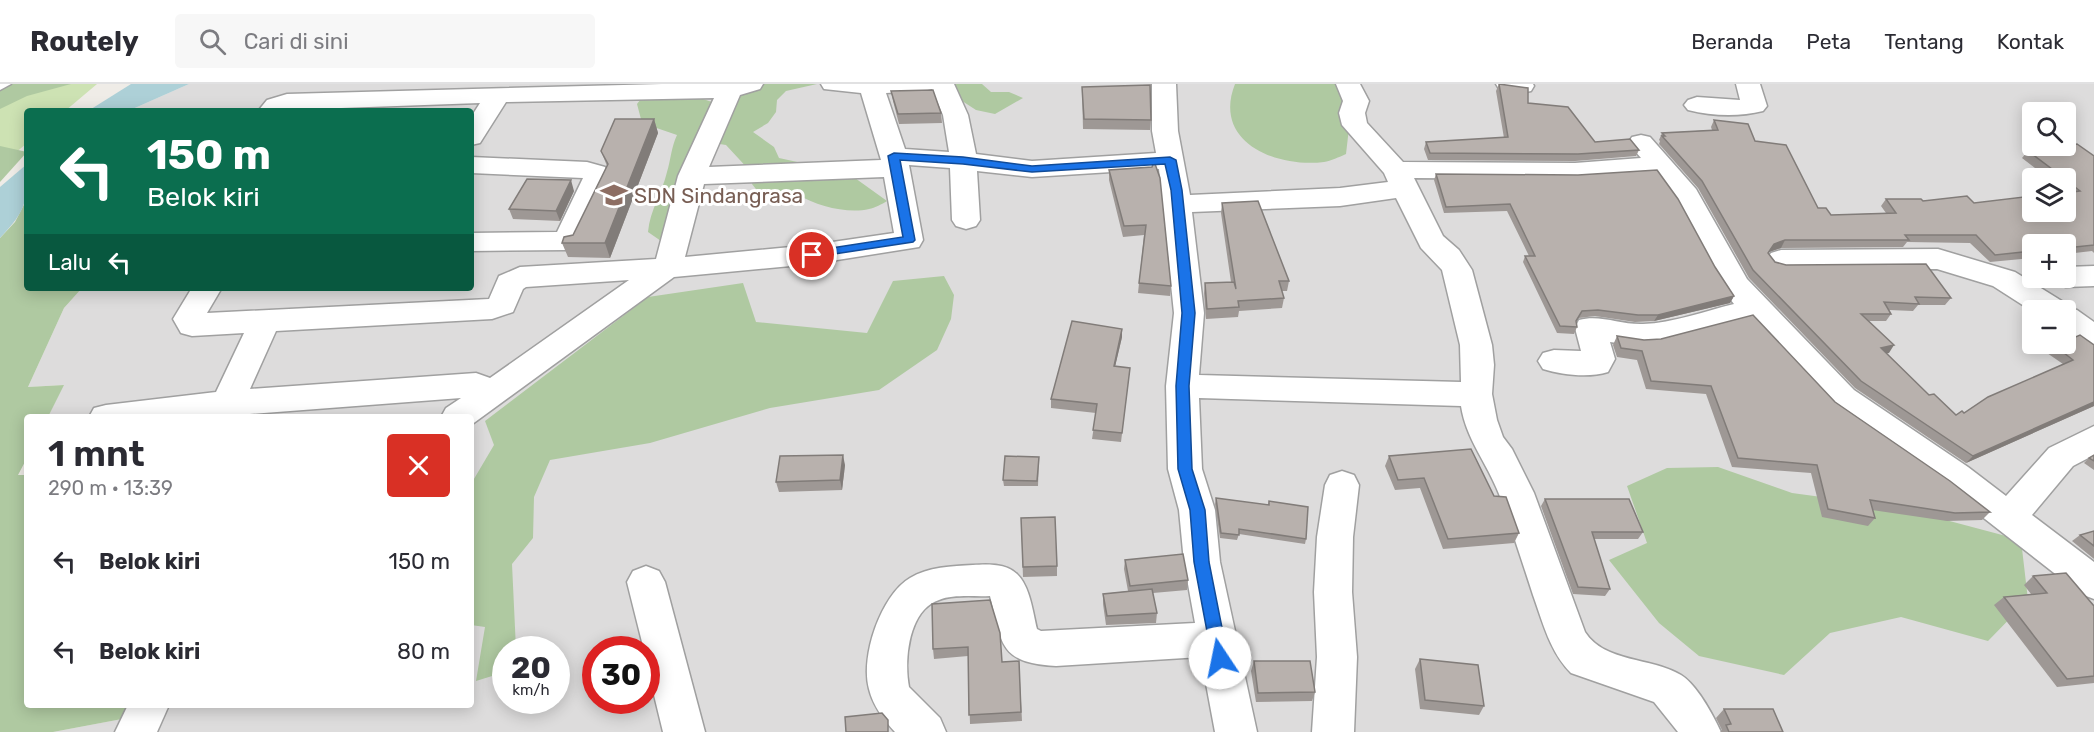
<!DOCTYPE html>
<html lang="id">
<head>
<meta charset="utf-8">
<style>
	:root { --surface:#fff; --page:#f7f7f7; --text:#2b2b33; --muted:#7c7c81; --line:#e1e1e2 }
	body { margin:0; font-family:Rubik,sans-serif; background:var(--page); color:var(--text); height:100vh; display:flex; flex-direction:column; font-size:22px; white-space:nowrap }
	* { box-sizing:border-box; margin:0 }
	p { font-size:20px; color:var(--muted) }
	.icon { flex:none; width:33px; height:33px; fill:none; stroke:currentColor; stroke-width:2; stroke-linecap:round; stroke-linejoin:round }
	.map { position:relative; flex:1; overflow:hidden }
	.details { position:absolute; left:24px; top:330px; width:450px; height:294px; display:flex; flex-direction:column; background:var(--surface); border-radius:6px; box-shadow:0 3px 15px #0003 }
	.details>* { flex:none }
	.banner { position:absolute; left:24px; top:24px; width:450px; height:183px; border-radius:6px; box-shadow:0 3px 15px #0003; background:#0b6e4f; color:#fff; overflow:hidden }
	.buttons { position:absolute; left:2022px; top:18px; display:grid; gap:12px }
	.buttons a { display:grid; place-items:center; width:54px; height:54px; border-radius:6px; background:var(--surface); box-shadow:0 3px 15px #0003; font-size:30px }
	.speed { position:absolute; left:492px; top:552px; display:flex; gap:12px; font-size:30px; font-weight:700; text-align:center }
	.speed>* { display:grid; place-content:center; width:78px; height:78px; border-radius:50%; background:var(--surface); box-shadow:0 3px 15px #0003; line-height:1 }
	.speed small { font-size:15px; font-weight:400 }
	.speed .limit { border:9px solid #d22; background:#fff; color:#111 }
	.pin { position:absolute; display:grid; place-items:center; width:51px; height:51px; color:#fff; margin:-26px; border:3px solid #fff; border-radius:50%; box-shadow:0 2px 6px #0007 }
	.me { position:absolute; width:66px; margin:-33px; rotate:349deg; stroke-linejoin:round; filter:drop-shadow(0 0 4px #0008) }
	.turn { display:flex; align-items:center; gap:21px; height:126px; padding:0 24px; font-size:27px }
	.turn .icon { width:78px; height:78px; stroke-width:2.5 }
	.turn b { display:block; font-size:42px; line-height:51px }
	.then { display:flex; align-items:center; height:57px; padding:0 24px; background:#0003; gap:12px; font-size:22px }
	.round { display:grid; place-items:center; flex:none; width:63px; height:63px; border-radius:6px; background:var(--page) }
	.headline { display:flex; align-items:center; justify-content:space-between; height:102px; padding:0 24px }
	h1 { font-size:36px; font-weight:600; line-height:45px }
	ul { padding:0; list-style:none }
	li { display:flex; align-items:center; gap:18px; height:90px; padding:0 24px }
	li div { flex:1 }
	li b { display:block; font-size:22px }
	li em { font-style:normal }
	header { display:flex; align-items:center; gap:36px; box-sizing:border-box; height:84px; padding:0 30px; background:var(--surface); border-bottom:2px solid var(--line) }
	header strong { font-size:28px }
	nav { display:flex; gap:33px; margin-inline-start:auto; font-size:21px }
	.search { width:420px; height:54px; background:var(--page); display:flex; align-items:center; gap:15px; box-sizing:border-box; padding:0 21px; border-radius:6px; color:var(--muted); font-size:22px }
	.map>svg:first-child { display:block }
	.residential { fill:#dddcdc; fill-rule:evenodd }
	.grass { fill:#cde2b3 }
	.forest { fill:#afc9a1 }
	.water { fill:#add0d7 }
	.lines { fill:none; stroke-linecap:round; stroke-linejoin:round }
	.service-casing { stroke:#a0a0a0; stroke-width:3 }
	.minor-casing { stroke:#a0a0a0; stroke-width:3 }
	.service { fill:#fff; fill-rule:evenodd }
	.minor { fill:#fff; fill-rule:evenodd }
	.wall { fill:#9e9895 }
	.shaded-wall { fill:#817c79 }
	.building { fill:#b8b1ad; stroke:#817c79; stroke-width:1.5 }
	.route { fill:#1a73e8; stroke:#114b97; stroke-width:1.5 }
	.labels { text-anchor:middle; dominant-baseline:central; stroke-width:6; stroke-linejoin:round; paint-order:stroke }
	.education-label { font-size:21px; fill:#785e54; stroke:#fff; text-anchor:start }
</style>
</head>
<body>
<header>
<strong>Routely</strong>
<div class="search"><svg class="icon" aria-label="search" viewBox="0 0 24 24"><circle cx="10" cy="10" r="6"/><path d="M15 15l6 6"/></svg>Cari di sini</div>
<nav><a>Beranda</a><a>Peta</a><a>Tentang</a><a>Kontak</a></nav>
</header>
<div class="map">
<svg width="2094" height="648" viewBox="0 0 2094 648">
	<rect width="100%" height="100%" fill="#efece7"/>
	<path class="residential" d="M189,0H2094V648H53L122,635L136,621H471V333H48L63,301L28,303L64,224L82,204H471V27H128ZM2032,28H2066V62H2032ZM2032,94H2066V128H2032ZM2032,160H2066V194H2032ZM2032,226H2066V260H2032ZM506,566H556V616H506ZM596,566H646V616H596Z"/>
	<polygon class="grass" points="0,0 97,0 65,27 27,27 27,59 0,82"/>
	<g class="forest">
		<polygon points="0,0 71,0 27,12 0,25"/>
		<path d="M740,0H817L786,7L777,16L776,28L768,39L753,48L774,63L779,74L848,89L887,117C882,120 875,124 869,125C848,130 816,122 799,111L778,114L759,109L752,100L751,88L726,61L707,58L661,157L648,148C650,126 662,109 667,88C671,75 671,64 677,51L642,39L637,20L644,11L682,8L712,18Z"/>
		<polygon points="936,0 982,0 991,8 1009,8 1023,14 995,30 976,26"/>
		<path d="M1235,0H1341L1349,44L1346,70C1339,73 1331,77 1324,78C1276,84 1212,58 1235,0Z"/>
		<polygon points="0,62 27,68 0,98"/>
		<polygon points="27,115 27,204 82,204 64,224 28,303 64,301 48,333 27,333 27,374 18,391 27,391 27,621 136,621 122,635 53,648 0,648 0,154 15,138"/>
		<polygon points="944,192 954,211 951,235 937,266 879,306 770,324 650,359 550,376 534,413 533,454 512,480 516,565 506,566 505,588 476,597 485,543 471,541 471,400 494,361 485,337 648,213 743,199 756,238 867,249 893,197"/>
		<polygon points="1718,383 1792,409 1866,419 1942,435 2021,456 2028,516 1988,557 1901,533 1830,549 1784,591 1699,572 1659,539 1609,476 1647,459 1627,402 1667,384"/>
	</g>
	<g class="water">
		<polygon points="131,0 189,0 128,27 88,27"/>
		<path d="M27,80C27,119 27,125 0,154V103Z"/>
	</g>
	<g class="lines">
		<defs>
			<polygon id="service" points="0,0 11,0 0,6"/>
			<g id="minor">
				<path d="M662,0H763L760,5L740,11L709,83L881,76L861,9L824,5L821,0H954L968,31L976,70L1032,77L1156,69L1152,47V0H1176L1178,47L1190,111L1340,104L1388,98L1384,89L1342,41L1339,29L1343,17L1336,0H1360L1369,17L1365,29L1367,39L1403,78L1575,79L1641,74L1628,59L1632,53L1641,51L1650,53L1696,105L1747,195L1854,306L1968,383L2006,412L2049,364L2094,342V371L2073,382L2032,431L2094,478V515L2081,510L1944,403L1830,324L1749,237L1656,261L1640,262L1610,258L1615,275L1608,288C1589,294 1562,291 1543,285L1538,277L1543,269L1554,266L1581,267L1575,244L1579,236C1600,230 1621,241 1643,240C1673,239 1705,227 1734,220C1702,180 1689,127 1655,90L1575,95L1414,94L1443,152L1459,166L1472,186L1492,261L1494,281L1492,310L1497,336L1503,353L1512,365L1534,409L1585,548C1605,579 1651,573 1681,591C1697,601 1713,631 1721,648H1678L1654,618L1571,589C1550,568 1543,539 1533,511C1522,477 1511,443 1499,410C1487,379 1466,355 1461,322L1199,314L1202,385L1215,426L1220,478L1257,648H1215L1201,573L1056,582C999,579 1002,560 990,512C974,513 954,510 939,516C908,526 904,577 909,603L940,634L946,648H895C884,636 873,622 869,605C860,573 881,511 910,494C928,483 952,482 973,481C986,480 1006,479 1017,490C1030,502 1033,529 1037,545L1041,547L1195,539L1184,478L1179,426L1168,385L1166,302L1174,229L1159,85L1032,93L977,87L980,136L976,142L966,145L956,142L952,136L950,84L909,81L923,156L919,163L812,180L674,193L471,341V333H441L446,324L461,314L211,333H89L94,324L106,321L216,308L244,249L192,252L181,249L173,235L190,207L188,204H218L220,207L207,229L489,215L499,192L520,183L656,175L678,92L714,14L506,18L480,59L471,61V33L480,19L258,27L267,16L287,10ZM932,5L943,31L949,68L905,65L886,9L923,7ZM884,93L894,149L812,161L685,173L704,100ZM1396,114L1421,164L1442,186L1460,261L1461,298L1199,291L1204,229L1192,128L1340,122ZM629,196L490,294L476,289L250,305L276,247L492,235L513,228L523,205L526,203Z"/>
				<polygon points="1496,0 1533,0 1534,2 1531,7 1522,9 1499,5"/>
				<path d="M1736,0H1760L1767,22L1763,27C1739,33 1712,32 1688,26L1684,21L1688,16L1697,13L1740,16Z"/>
				<polygon points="471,73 587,78 605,83 611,93 577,164 567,166 471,167 471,149 557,148 583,94 471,89"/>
				<polygon points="1938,165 2015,188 2065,219 2068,224 2077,226 2094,238 2094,264 2083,261 2066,249 2066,226 2032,227 1993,202 1937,185 1781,186 1771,183 1766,176 1771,169 1781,166"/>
				<polygon points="2094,182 2094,202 2066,203 2056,200 2051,194 2066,194 2066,183"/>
				<polygon points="1342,387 1354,391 1359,401 1353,453 1352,508 1357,573 1354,648 1312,648 1317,573 1314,508 1317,453 1325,401 1330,391"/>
				<polygon points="646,482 659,487 665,498 705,648 663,648 646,578 646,566 644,566 627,498 633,487"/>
				<polygon points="128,621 169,621 157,648 115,648"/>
			</g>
		</defs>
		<use href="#service" class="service-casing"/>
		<use href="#minor" class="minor-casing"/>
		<use href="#service" class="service"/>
		<use href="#minor" class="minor"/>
	</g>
	<g class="wall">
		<polygon points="1499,0 1528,19 1595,58 1639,66 1636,72 1575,77 1428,76 1424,65 1426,58 1504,54 1496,7"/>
		<polygon points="1082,3 1151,36 1150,46 1083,45"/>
		<polygon points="891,7 941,29 942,39 899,40 893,17"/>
		<polygon points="654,35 658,49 610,174 568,173 562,159 573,151 607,82 601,67"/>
		<polygon points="1714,36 1755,57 1818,124 1831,131 1886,129 1881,122 1886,115 1974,119 2067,109 2066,108 2066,94 2048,94 2022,74 2028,67 2094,72 2094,169 2092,167 2066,170 2066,160 2032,160 2032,174 1990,178 1970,159 1907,158 1903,163 1781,164 1769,168 1768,169 1775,178 1786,181 1951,214 1945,221 1918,221 1913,227 1889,226 1891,230 1886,237 1869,237 1889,269 1886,269 1929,311 1956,331 1964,329 2063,280 2047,269 2054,261 2094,261 2094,322 1966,379 1855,304 1749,194 1698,104 1659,60 1660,57 1659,56 1662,49 1712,46 1711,43"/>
		<polygon points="1152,83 1171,202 1170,212 1138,209 1144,151 1123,153 1109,96 1109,86"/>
		<polygon points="1436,90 1715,183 1734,212 1730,219 1654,237 1635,238 1595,232 1579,234 1576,238 1577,243 1574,250 1557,249 1523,178 1525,172 1529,172 1507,127 1444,129 1434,96"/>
		<polygon points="574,107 560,137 513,135 509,125"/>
		<polygon points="1222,119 1289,197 1287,207 1282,207 1284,214 1282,224 1239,227 1238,233 1206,235 1204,209 1205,199 1231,198 1221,129"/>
		<polygon points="1122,245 1122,253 1115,283 1130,284 1121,358 1092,355 1096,329 1051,324 1051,315"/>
		<polygon points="1617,252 1835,318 1990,428 1982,436 1947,437 1872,426 1875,434 1868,442 1822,433 1811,389 1732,383 1706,310 1646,305 1637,276 1617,273 1613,261"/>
		<polygon points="2094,371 2094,386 2084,379 2089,374"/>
		<polygon points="1389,372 1494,412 1519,449 1514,459 1443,465 1420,404 1395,406 1385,382"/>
		<polygon points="1039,373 1038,402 1004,402 1003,396"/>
		<polygon points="845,381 842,406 779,408 776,398"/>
		<polygon points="1216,414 1268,421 1269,417 1306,455 1305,460 1239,450 1237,456 1220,454 1215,420"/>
		<polygon points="1545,415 1643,448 1638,455 1594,455 1610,505 1605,512 1573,510 1541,422"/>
		<polygon points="1021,434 1057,482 1057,492 1023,493"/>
		<polygon points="2094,447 2094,475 2072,457 2080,451"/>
		<polygon points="1125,476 1188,496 1187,506 1153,509 1157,529 1156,539 1106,541 1103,520 1103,510 1128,507 1124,485"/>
		<polygon points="2033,492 2094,522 2094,599 2057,603 1994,521 2004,513 2031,510 2024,501"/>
		<polygon points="932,520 1002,578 1019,577 1022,637 970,640 968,572 934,575 933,565"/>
		<polygon points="1420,575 1484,622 1479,631 1420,625 1415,585"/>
		<polygon points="1254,577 1315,608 1312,617 1256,618 1251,587"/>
		<polygon points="1724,625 1783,648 1720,648 1722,646 1716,634"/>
	</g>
	<g class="shaded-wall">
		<polygon points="654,35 658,49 610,174 605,159"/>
		<polygon points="571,96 574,107 560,137 556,127"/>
		<polygon points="1785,156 1781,164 1769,168 1774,160"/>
		<polygon points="1734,212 1730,219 1654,237 1658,231"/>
		<polygon points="1122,245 1122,253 1113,291 1114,282"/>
		<polygon points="1894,261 1889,269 1875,272 1881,264"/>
		<polygon points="2094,318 2094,322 1966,379 1973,372"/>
		<polygon points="843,371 845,381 842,406 840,396"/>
	</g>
	<g class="building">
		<polygon points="1499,0 1528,4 1528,19 1568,23 1595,58 1630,55 1639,66 1578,70 1430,69 1426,58 1508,53"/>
		<polygon points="1150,1 1151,36 1084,35 1082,3"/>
		<polygon points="933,6 941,29 898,30 891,7"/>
		<polygon points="615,35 654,35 605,159 562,159 564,153 573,151 608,80 601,67"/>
		<polygon points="1714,36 1748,40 1755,57 1786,61 1818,124 1826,124 1831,131 1896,129 1886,115 1921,115 1923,117 1967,112 1974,119 2032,112 2032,128 2066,128 2066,109 2080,107 2066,96 2066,94 2064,94 2028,67 2077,60 2094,72 2094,161 2066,164 2066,160 2032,160 2032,167 1995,171 1976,151 1905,151 1909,156 1785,156 1774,160 1768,169 1775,178 1786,181 1926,180 1951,214 1915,213 1919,220 1884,218 1891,230 1861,230 1894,261 1881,264 1929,311 1934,310 1956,331 1962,327 1964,329 1988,313 2073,276 2054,261 2058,260 2066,260 2066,257 2080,251 2094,261 2094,318 1973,372 1861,297 1753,186 1702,97 1662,52 1665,52 1662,49 1718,46"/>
		<polygon points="1154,77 1160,94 1171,202 1139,199 1146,141 1124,142 1109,86 1152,83"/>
		<polygon points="1657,86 1678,115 1715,183 1734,212 1658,231 1638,231 1598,226 1582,227 1576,237 1577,243 1560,242 1525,172 1535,172 1510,120 1446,123 1436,90 1578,91"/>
		<polygon points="527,95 571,96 556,127 509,125"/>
		<polygon points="1258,117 1289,197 1279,197 1284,214 1238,217 1239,223 1207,225 1205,199 1234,198 1236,205 1222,119"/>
		<polygon points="1753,231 1835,318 1950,397 1990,428 1955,429 1870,416 1875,434 1828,425 1817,381 1738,374 1711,302 1651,297 1642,267 1621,264 1617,252 1644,256 1661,255"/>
		<polygon points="1072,237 1122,245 1114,282 1130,284 1122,349 1093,346 1097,320 1051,315"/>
		<polygon points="1471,365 1494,412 1506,413 1519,449 1448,455 1424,394 1398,396 1389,372"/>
		<polygon points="843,371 840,396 776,398 780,372"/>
		<polygon points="2094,371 2094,377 2089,374"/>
		<polygon points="1005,372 1039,373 1037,397 1003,396"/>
		<polygon points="1216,414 1269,421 1269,417 1308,423 1306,455 1239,445 1239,451 1221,449"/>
		<polygon points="1545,415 1629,415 1643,448 1592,448 1610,505 1578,503"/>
		<polygon points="1055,433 1057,482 1023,483 1021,434"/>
		<polygon points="2094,447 2094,462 2080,451"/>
		<polygon points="1183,470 1188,496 1130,502 1125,476"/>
		<polygon points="2066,489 2094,522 2094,592 2067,595 2004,513 2047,509 2033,492"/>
		<polygon points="1152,505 1157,529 1107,532 1103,510"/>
		<polygon points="990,516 1000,549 1002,578 1019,577 1021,628 969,631 968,563 933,565 932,520"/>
		<polygon points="1420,575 1478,581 1484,622 1425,616"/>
		<polygon points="1254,577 1310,577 1315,608 1258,609"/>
		<polygon points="1724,625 1773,625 1783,648 1729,648 1726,641 1731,640"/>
		<polygon points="882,629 888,636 888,648 846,648 845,633"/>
	</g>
	<polygon class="route" points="894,69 963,73 1032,82 1170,73 1176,76 1182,106 1195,229 1189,302 1192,385 1205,426 1209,478 1228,574 1225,579 1220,581 1214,579 1212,574 1194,478 1190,426 1178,385 1176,302 1182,229 1171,106 1165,80 1032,88 963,80 900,76 915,156 913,158 808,174 808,169 812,167 903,153 888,72"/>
	<defs>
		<symbol id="school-bare" viewBox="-9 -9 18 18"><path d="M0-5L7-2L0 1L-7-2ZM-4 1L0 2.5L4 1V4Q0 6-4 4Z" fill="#8d6e63" stroke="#fff" stroke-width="2.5" paint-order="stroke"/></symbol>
	</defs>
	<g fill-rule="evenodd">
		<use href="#school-bare" x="595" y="92" width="38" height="38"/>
	</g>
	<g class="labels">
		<g class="education-label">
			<text x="634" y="111">SDN Sindangrasa</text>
		</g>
	</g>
</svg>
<div class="buttons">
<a><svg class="icon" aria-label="search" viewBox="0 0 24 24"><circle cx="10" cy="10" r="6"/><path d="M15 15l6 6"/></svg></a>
<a><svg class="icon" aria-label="layers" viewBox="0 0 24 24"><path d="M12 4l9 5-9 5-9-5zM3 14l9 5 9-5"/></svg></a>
<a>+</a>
<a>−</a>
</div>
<div class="speed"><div>20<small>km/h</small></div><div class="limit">30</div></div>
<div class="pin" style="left:812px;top:171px;background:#d93025"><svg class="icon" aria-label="arrive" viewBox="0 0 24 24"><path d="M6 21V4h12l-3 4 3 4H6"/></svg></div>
<svg class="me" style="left:1220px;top:574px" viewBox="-20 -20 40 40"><circle r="19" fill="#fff"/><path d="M0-13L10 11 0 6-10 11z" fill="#1a73e8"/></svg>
<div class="banner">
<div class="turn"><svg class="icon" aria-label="left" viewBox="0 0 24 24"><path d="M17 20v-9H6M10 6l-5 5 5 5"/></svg><div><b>150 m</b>Belok kiri</div></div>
<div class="then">Lalu<svg class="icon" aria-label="left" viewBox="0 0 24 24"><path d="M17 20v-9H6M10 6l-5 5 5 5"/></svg></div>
</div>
<section class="details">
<div class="headline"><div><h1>1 mnt</h1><p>290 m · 13:39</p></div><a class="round" style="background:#d93025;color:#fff"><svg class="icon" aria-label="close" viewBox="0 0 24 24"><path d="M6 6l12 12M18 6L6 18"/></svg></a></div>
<ul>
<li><svg class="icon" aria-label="left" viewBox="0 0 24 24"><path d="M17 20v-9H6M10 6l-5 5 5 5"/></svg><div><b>Belok kiri</b></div><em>150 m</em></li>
<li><svg class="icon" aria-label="left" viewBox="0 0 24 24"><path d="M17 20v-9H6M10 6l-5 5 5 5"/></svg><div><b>Belok kiri</b></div><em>80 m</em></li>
</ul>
</section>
</div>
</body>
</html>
